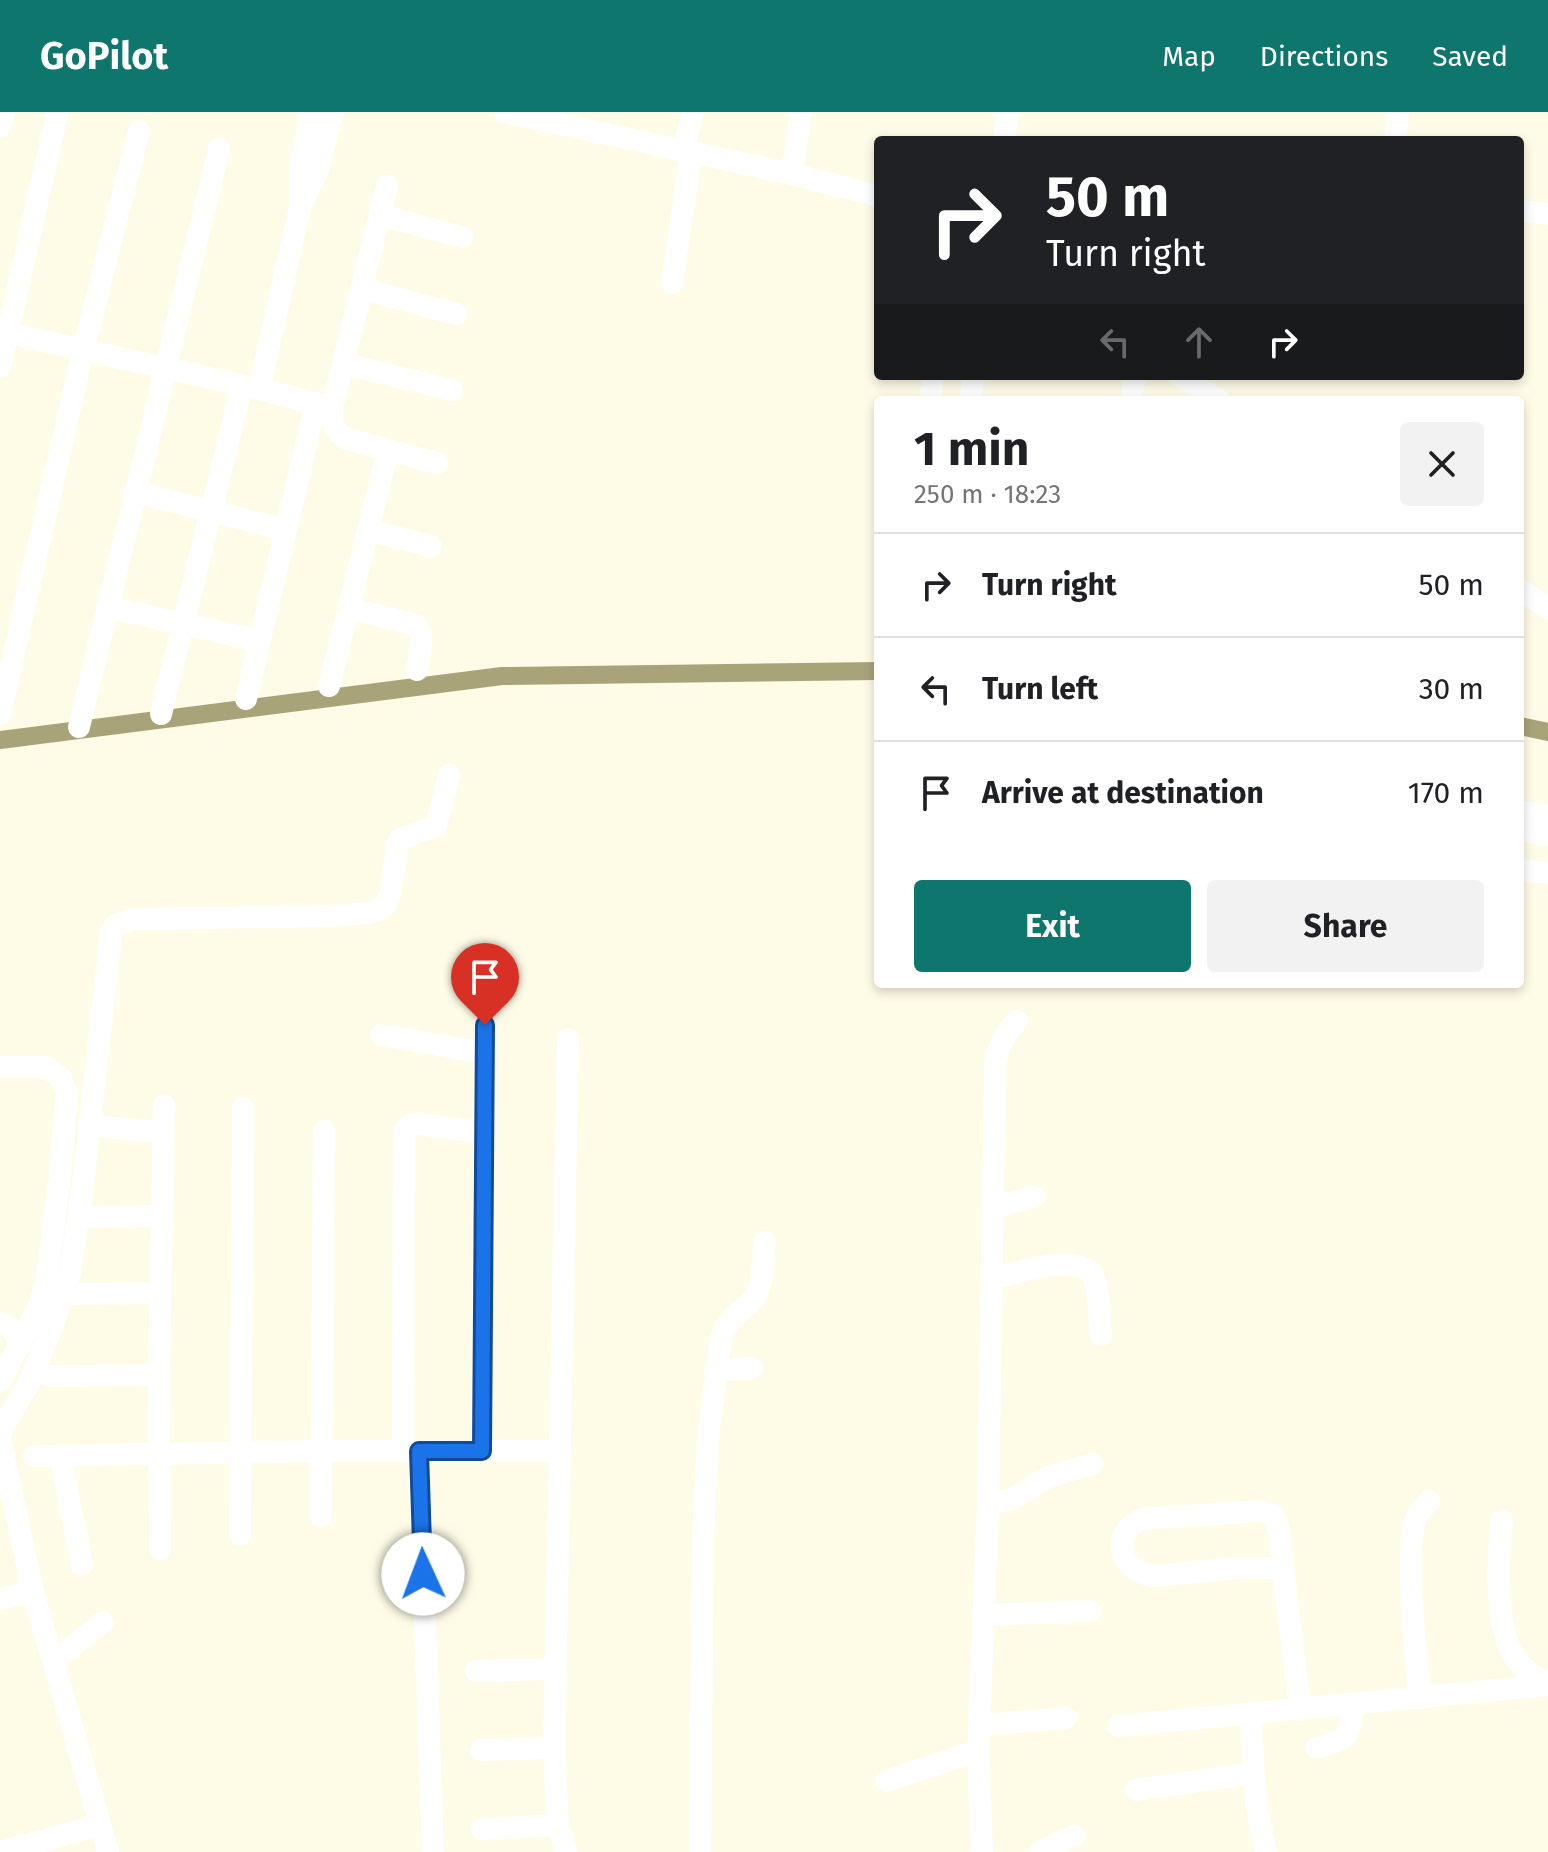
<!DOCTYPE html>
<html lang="en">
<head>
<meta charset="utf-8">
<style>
	:root { --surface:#fff; --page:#f2f2f2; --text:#202124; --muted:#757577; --line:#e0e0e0; --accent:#0f766e }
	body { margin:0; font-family:"Fira Sans",sans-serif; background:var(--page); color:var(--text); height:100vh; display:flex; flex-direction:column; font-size:30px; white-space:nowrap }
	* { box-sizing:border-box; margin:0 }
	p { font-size:26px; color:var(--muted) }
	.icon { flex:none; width:44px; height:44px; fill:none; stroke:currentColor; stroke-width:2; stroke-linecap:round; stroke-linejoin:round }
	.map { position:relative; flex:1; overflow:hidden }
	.sheet { position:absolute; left:874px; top:284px; width:650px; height:592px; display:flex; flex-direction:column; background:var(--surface); border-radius:8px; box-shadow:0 4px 12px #0003 }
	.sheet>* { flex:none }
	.hud { position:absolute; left:874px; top:24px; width:650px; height:244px; border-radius:8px; box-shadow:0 4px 12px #0003; background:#202124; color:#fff; overflow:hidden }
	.pin { position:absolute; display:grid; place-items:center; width:68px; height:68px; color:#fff; margin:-82px -34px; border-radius:50% 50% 50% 0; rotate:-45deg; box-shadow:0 0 8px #0007 }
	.pin .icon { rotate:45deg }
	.me { position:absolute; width:88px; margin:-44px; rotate:358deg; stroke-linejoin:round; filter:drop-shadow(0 0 6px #0008) }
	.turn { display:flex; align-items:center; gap:28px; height:168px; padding:0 40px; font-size:36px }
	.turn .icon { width:104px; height:104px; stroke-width:2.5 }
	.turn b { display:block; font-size:56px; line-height:68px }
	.lanes { display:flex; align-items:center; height:76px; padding:0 40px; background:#0003; justify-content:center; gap:40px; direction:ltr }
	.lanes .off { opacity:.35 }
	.round { display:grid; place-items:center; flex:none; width:84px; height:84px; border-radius:8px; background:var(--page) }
	.overview { display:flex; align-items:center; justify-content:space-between; height:136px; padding:0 40px }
	h1 { font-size:48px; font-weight:700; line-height:60px }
	.button { display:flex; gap:16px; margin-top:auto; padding:16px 40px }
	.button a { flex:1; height:92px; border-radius:8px; background:var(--accent); color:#fff; font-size:32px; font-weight:700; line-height:92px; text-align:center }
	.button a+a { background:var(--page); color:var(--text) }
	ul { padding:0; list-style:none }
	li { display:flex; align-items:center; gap:24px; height:104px; padding:0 40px; border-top:2px solid var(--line) }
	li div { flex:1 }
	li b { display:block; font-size:30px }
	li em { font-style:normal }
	header { display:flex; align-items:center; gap:48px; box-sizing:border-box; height:112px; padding:0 40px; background:var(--accent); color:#fff }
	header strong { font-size:38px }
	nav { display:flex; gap:44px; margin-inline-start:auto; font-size:28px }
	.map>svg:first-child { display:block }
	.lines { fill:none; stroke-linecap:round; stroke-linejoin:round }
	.canal { stroke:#a9a37a; stroke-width:18 }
	.minor { stroke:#fff; stroke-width:22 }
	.route-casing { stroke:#114b97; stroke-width:20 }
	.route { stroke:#1a73e8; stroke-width:14 }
</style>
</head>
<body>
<header>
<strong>GoPilot</strong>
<nav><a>Map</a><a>Directions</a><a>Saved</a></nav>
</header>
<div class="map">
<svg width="1548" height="1740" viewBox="0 0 1548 1740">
	<rect width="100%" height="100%" fill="#fefbe6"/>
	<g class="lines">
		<g class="canal">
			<polyline points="1520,614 1548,620"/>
			<polyline points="0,628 502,564 878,559"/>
		</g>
		<g class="minor">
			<polyline points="505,0 792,62 878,84"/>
			<polyline points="0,15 4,0"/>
			<polyline points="1004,28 1008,0"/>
			<polyline points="1395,28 1398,0"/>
			<polyline points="683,40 693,0"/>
			<polyline points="792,62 801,0"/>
			<polyline points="300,87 300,56 311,0"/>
			<polyline points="1520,99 1548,102"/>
			<polyline points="380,103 462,125"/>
			<polyline points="672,171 691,42"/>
			<polyline points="362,177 456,202"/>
			<polyline points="8,221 259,277 300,96 318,57 333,0"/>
			<polyline points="344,252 452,278"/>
			<polyline points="0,255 57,2"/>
			<polyline points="1180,264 1219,288"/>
			<polyline points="259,277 332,296 387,74"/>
			<polyline points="930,288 933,264"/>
			<polyline points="970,288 974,264"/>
			<polyline points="1131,288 1135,264"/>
			<path d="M332,296C332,311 332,319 347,327L437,351"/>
			<polyline points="135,380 286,418"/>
			<polyline points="368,418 431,434"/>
			<polyline points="1520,478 1548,496"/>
			<polyline points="107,495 260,529"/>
			<path d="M348,496L416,513C425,525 419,544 417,558"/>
			<polyline points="329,574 388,338"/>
			<polyline points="246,587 316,291"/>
			<polyline points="0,602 83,239 139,19"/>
			<polyline points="161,602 242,273"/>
			<polyline points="79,615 219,37"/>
			<polyline points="1520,699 1548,704"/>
			<polyline points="1520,718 1548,723"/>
			<polyline points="1520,758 1548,761"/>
			<polyline points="381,923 485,941"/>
			<polyline points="0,955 46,955 60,965 67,981 60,1066 46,1170 37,1199 0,1269"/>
			<polyline points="100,1014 163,1021"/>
			<polyline points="994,1095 1034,1085"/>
			<polyline points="92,1105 162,1104"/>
			<path d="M992,1167C1013,1162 1082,1137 1094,1166C1100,1182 1099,1206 1101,1223"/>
			<polyline points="75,1182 161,1181"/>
			<polyline points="0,1211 11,1216 21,1232"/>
			<polyline points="715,1259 752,1256"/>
			<polyline points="49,1264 159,1263"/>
			<polyline points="0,1320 31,1268 55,1207 70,1161 83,1072 111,821 115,813 132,807 334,804 369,801 379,798 386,792 391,780 397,732 400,727 436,714 449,663"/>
			<polyline points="0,1327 33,1480 108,1740"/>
			<polyline points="403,1338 404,1020 411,1012 419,1012 484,1021"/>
			<polyline points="419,1339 433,1740"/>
			<polyline points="482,1339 485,913"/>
			<polyline points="34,1344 322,1339 561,1339"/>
			<polyline points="60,1344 82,1453"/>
			<polyline points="988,1392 1012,1387 1048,1365 1092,1352"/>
			<polyline points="321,1404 324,1019"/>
			<path d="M1502,1409C1497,1445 1495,1506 1511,1539C1518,1554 1535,1564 1547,1573"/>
			<polyline points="240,1423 243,996"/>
			<polyline points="160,1437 159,1263 164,993"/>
			<path d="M1282,1456H1238L1152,1464C1118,1457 1109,1422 1142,1407L1258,1399L1273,1403L1278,1415L1300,1598"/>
			<polyline points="0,1487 33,1480"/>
			<polyline points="983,1503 1090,1499"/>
			<polyline points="54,1549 103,1510"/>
			<polyline points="476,1559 554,1557"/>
			<path d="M1420,1586C1416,1548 1403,1436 1417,1404C1420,1399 1425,1394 1429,1389"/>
			<polyline points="1250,1603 1256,1693 1266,1740"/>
			<polyline points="980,1613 1066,1606"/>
			<polyline points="1118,1614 1548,1573"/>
			<path d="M1316,1636C1348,1627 1351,1626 1352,1593"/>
			<polyline points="481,1638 554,1636"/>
			<polyline points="886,1669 978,1639"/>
			<polyline points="1136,1678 1253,1661"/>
			<polyline points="482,1717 558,1713"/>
			<polyline points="1,1740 100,1713"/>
			<polyline points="566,1740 558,1713 554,1636 568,927"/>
			<path d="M700,1740L703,1425L708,1325L721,1227C731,1196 746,1202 757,1182C764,1168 763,1145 764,1130"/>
			<path d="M982,1740L978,1639L988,1392L995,955C998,936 1003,923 1017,909"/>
			<polyline points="1040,1740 1074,1724"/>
		</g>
	</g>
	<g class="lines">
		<defs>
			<polyline id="route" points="423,1462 419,1339 482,1339 485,913"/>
		</defs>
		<use href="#route" class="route-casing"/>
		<use href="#route" class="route"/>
	</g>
</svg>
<div class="pin" style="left:485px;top:913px;background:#d93025"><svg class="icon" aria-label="arrive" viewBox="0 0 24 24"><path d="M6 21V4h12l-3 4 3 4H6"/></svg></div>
<svg class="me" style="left:423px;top:1462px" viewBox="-20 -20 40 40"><circle r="19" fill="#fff"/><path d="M0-13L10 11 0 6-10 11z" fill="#1a73e8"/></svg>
<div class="hud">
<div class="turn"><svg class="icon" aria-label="right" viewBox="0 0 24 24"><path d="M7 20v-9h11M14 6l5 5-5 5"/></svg><div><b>50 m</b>Turn right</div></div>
<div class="lanes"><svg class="icon off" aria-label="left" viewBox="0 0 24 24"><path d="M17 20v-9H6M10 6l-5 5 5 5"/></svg><svg class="icon off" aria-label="ahead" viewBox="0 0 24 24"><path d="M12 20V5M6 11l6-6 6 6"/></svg><svg class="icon" aria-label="right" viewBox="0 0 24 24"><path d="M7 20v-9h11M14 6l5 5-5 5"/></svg></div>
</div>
<section class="sheet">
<div class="overview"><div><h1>1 min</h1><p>250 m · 18:23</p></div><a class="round"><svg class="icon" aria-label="close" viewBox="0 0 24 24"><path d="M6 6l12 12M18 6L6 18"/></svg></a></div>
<ul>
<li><svg class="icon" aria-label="right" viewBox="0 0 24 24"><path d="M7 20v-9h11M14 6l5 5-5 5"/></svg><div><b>Turn right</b></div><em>50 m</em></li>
<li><svg class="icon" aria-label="left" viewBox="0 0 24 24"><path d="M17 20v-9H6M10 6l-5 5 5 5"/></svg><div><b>Turn left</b></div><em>30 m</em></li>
<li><svg class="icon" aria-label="arrive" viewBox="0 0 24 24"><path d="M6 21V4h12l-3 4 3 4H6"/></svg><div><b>Arrive at destination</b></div><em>170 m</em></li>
</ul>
<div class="button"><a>Exit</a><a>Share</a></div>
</section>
</div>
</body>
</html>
